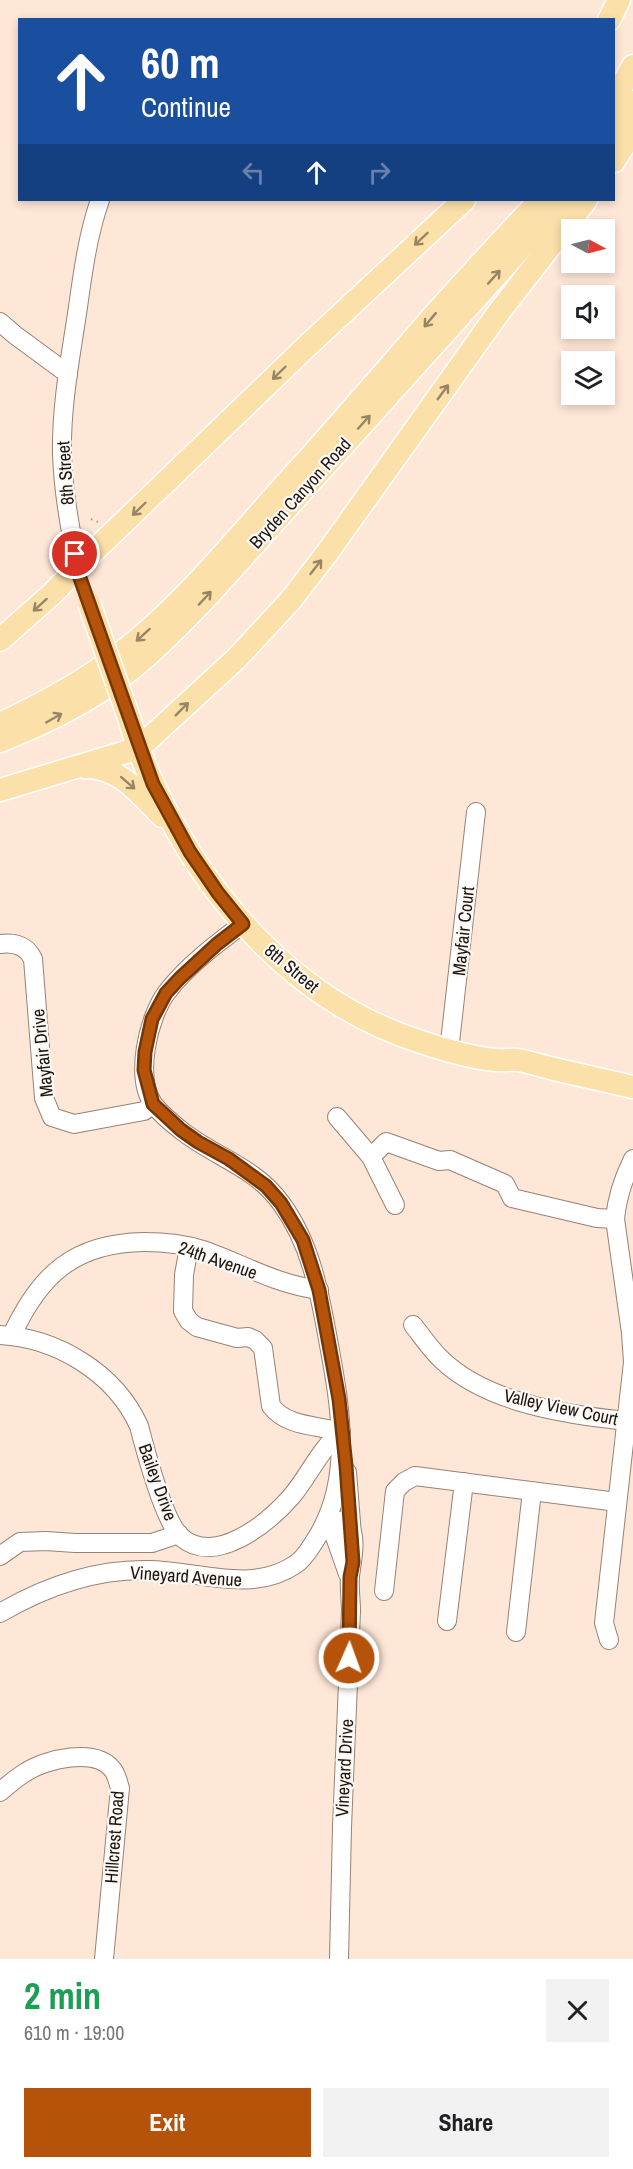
<!DOCTYPE html>
<html lang="en">
<head>
<meta charset="utf-8">
<style>
	:root { --surface:#fff; --page:#f2f2f2; --text:#202124; --muted:#757577; --accent:#b45309 }
	body { margin:0; font-family:"Archivo Narrow",sans-serif; background:var(--page); color:var(--text); height:100vh; display:flex; flex-direction:column; font-size:22px; white-space:nowrap }
	* { box-sizing:border-box; margin:0 }
	p { font-size:20px; color:var(--muted) }
	.icon { flex:none; width:33px; height:33px; fill:none; stroke:currentColor; stroke-width:2; stroke-linecap:round; stroke-linejoin:round }
	.map { position:relative; height:1959px; overflow:hidden }
	.drawer { display:flex; flex-direction:column; background:var(--surface); flex:1 }
	.drawer>* { flex:none }
	.banner { position:absolute; left:18px; top:18px; width:597px; height:183px; border-radius:0px; box-shadow:0 3px 9px #0003; background:#1a4fa0; color:#fff; overflow:hidden }
	.needle { width:39px; rotate:97deg }
	.tools { position:absolute; left:561px; top:219px; display:grid; gap:12px }
	.tools a { display:grid; place-items:center; width:54px; height:54px; border-radius:0px; background:var(--surface); box-shadow:0 3px 9px #0003; font-size:30px }
	.pin { position:absolute; display:grid; place-items:center; width:51px; height:51px; color:#fff; margin:-26px; border:3px solid #fff; border-radius:50%; box-shadow:0 2px 6px #0007 }
	.me { position:absolute; width:66px; margin:-33px; rotate:2deg; stroke-linejoin:round; filter:drop-shadow(0 0 4px #0008) }
	.turn { display:flex; align-items:center; gap:21px; height:126px; padding:0 24px; font-size:27px }
	.turn .icon { width:78px; height:78px; stroke-width:2.5 }
	.turn b { display:block; font-size:42px; line-height:51px }
	.lanes { display:flex; align-items:center; height:57px; padding:0 24px; background:#0003; justify-content:center; gap:30px; direction:ltr }
	.lanes .off { opacity:.35 }
	.round { display:grid; place-items:center; flex:none; width:63px; height:63px; border-radius:0px; background:var(--page) }
	.overview { display:flex; align-items:center; justify-content:space-between; height:102px; padding:0 24px }
	h1 { font-size:36px; font-weight:700; line-height:45px; color:#1e9e55 }
	.action { display:flex; gap:12px; margin-top:auto; padding:12px 24px }
	.action a { flex:1; height:69px; border-radius:0px; background:var(--accent); color:#fff; font-size:24px; font-weight:700; line-height:69px; text-align:center }
	.action a+a { background:var(--page); color:var(--text) }
	.map>svg:first-child { display:block }
	.lines { fill:none; stroke-linecap:round; stroke-linejoin:round }
	.minor-casing { stroke:#978274; stroke-width:20 }
	.major-casing { stroke:#fff; stroke-width:25 }
	.path { stroke:#ac9b8f; stroke-width:2; stroke-dasharray:1.5 4.5; stroke-linecap:butt }
	.minor { stroke:#fff; stroke-width:18 }
	.major { stroke:#fce0aa; stroke-width:22 }
	.major-bridge-casing { stroke:#fff; stroke-width:25; stroke-linecap:butt }
	.major-bridge { stroke:#fce0aa; stroke-width:22 }
	.oneway { stroke:#978564 }
	.route-casing { stroke:#753606; stroke-width:15 }
	.route { stroke:#b45309; stroke-width:10 }
	.labels { text-anchor:middle; dominant-baseline:central; stroke-width:4.5; stroke-linejoin:round; paint-order:stroke }
	.street-label { font-size:18px; fill:#1c150f; stroke:#fdf9f5 }
</style>
</head>
<body>
<div class="map">
<svg width="633" height="1959" viewBox="0 0 633 1959">
	<rect width="100%" height="100%" fill="#fee7d7"/>
	<g class="lines">
		<defs>
			<g id="minor">
				<polyline points="0,322 15,335 68,374"/>
				<path d="M78,567C70,530 63,492 62,453C61,405 71,355 78,307C83,271 88,234 100,200"/>
				<path d="M0,944C15,942 27,946 33,959L44,1098L52,1117L74,1124L144,1111L153,1104"/>
				<polyline points="449,1051 476,812"/>
				<polyline points="337,1117 371,1157 395,1205"/>
				<polyline points="371,1157 386,1142 439,1161 450,1160 505,1184 512,1198 597,1218 615,1219"/>
				<path d="M189,1247L184,1275L183,1311L189,1321L197,1327L237,1338L248,1337L255,1340L263,1348L271,1406C287,1427 317,1425 341,1432"/>
				<path d="M413,1325C422,1336 431,1350 442,1360C487,1403 567,1415 627,1421"/>
				<path d="M0,1335C57,1338 115,1373 139,1426C145,1449 164,1522 181,1537C215,1567 268,1523 291,1497C309,1476 319,1450 341,1432"/>
				<path d="M12,1335C40,1274 75,1243 144,1242C164,1242 184,1244 203,1250C243,1264 275,1284 319,1290"/>
				<polyline points="347,1472 352,1535"/>
				<path d="M327,1519C334,1520 345,1520 349,1526C358,1538 351,1564 350,1577C349,1588 351,1600 351,1611L342,1827L339,1959"/>
				<polyline points="323,1528 334,1534 348,1574"/>
				<polyline points="0,1556 20,1542 46,1541 75,1543 152,1543 179,1534"/>
				<polyline points="384,1591 395,1491 404,1482 415,1476 617,1502"/>
				<path d="M0,1613C46,1586 95,1569 148,1570C197,1570 251,1595 296,1564C305,1558 310,1548 316,1539C353,1481 341,1410 329,1345C320,1296 312,1245 281,1203C255,1167 215,1157 182,1131C173,1124 161,1114 154,1105C134,1078 148,1017 167,992C187,966 216,944 243,924"/>
				<polyline points="447,1621 464,1482"/>
				<polyline points="516,1632 532,1491"/>
				<path d="M609,1640L604,1623L633,1362L631,1333L615,1219C617,1197 623,1179 633,1159"/>
				<path d="M0,1792C8,1785 16,1778 26,1772C46,1759 96,1747 113,1770C117,1775 118,1783 120,1788L104,1959"/>
			</g>
			<g id="major">
				<polyline points="609,20 619,0"/>
				<polyline points="614,100 633,66"/>
				<polyline points="614,134 633,102"/>
				<polyline points="614,161 633,131"/>
				<polyline points="0,640 52,594 97,548 305,348 464,200"/>
				<path d="M129,718C136,741 143,764 154,786C207,901 298,1003 421,1042C445,1050 471,1058 496,1060C503,1061 511,1059 518,1060C530,1062 542,1066 554,1069C580,1075 607,1081 633,1087"/>
				<path d="M0,724C43,704 84,682 121,653C184,605 239,535 292,477C341,423 388,368 436,313C470,275 505,237 540,200"/>
				<path d="M0,741C46,723 91,701 130,670C157,649 180,624 204,600L564,200"/>
				<path d="M84,767C119,766 139,793 162,816"/>
				<polyline points="0,790 139,748 237,658 290,601 327,553 499,312 586,200"/>
			</g>
		</defs>
		<use href="#minor" class="minor-casing"/>
		<use href="#major" class="major-casing"/>
		<polyline class="path" points="91,519 98,522"/>
		<use href="#minor" class="minor"/>
		<use href="#major" class="major"/>
		<defs>
			<polyline id="major-bridge" points="89,603 129,718"/>
		</defs>
		<use href="#major-bridge" class="major-bridge-casing"/>
		<use href="#major-bridge" class="major-bridge"/>
	</g>
	<defs><path id="oneway-shaft" d="M-6 0H5M1.5-3L5.5 0L1.5 3" fill="none" stroke-width="1.6" stroke-linecap="round" stroke-linejoin="round" transform="scale(1.5)"/></defs>
	<g class="oneway">
		<use href="#oneway-shaft" transform="translate(421 239) rotate(137)"/>
		<use href="#oneway-shaft" transform="translate(494 277) rotate(-48)"/>
		<use href="#oneway-shaft" transform="translate(430 320) rotate(130)"/>
		<use href="#oneway-shaft" transform="translate(279 373) rotate(136)"/>
		<use href="#oneway-shaft" transform="translate(443 392) rotate(-54)"/>
		<use href="#oneway-shaft" transform="translate(364 422) rotate(-48)"/>
		<use href="#oneway-shaft" transform="translate(139 509) rotate(136)"/>
		<use href="#oneway-shaft" transform="translate(316 567) rotate(-52)"/>
		<use href="#oneway-shaft" transform="translate(205 598) rotate(-47)"/>
		<use href="#oneway-shaft" transform="translate(40 605) rotate(138)"/>
		<use href="#oneway-shaft" transform="translate(143 635) rotate(138)"/>
		<use href="#oneway-shaft" transform="translate(182 709) rotate(-45)"/>
		<use href="#oneway-shaft" transform="translate(54 718) rotate(-30)"/>
		<use href="#oneway-shaft" transform="translate(128 783) rotate(41)"/>
	</g>
	<g class="lines">
		<defs>
			<polyline id="route" points="75,554 80,578 153,784 190,852 218,893 243,924 217,944 180,978 166,993 152,1019 145,1052 144,1070 153,1104 181,1130 198,1142 229,1159 266,1186 281,1203 303,1240 319,1290 339,1399 346,1466 353,1562 350,1577 349,1658"/>
		</defs>
		<use href="#route" class="route-casing"/>
		<use href="#route" class="route"/>
	</g>
	<g class="labels">
		<g class="street-label">
			<text transform="translate(65 473) rotate(-94)">8th Street</text>
			<text transform="translate(300 493) rotate(-48)">Bryden Canyon Road</text>
			<text transform="translate(463 931) rotate(-84)">Mayfair Court</text>
			<text transform="translate(292 968) rotate(40)">8th Street</text>
			<text transform="translate(42 1053) rotate(-96)">Mayfair Drive</text>
			<text transform="translate(218 1260) rotate(19)">24th Avenue</text>
			<text transform="translate(561 1407) rotate(12)">Valley View Court</text>
			<text transform="translate(158 1482) rotate(70)">Bailey Drive</text>
			<text transform="translate(186 1576) rotate(4)">Vineyard Avenue</text>
			<text transform="translate(344 1768) rotate(-87)">Vineyard Drive</text>
			<text transform="translate(114 1837) rotate(-86)">Hillcrest Road</text>
		</g>
	</g>
</svg>
<div class="tools">
<a><svg class="needle" viewBox="-14 -14 28 28"><path d="M0-13l5 13h-10z" fill="#e53935"/><path d="M0 13l5-13h-10z" fill="#757577"/></svg></a>
<a><svg class="icon" aria-label="sound" viewBox="0 0 24 24"><path d="M4 9h4l5-4v14l-5-4H4zM17 9q2 3 0 6"/></svg></a>
<a><svg class="icon" aria-label="layers" viewBox="0 0 24 24"><path d="M12 4l9 5-9 5-9-5zM3 14l9 5 9-5"/></svg></a>
</div>
<div class="pin" style="left:75px;top:554px;background:#d93025"><svg class="icon" aria-label="arrive" viewBox="0 0 24 24"><path d="M6 21V4h12l-3 4 3 4H6"/></svg></div>
<svg class="me" style="left:349px;top:1658px" viewBox="-20 -20 40 40"><circle r="17" fill="#b45309" stroke="#fff" stroke-width="3"/><path d="M0-11L8 9 0 5-8 9z" fill="#fff"/></svg>
<div class="banner">
<div class="turn"><svg class="icon" aria-label="ahead" viewBox="0 0 24 24"><path d="M12 20V5M6 11l6-6 6 6"/></svg><div><b>60 m</b>Continue</div></div>
<div class="lanes"><svg class="icon off" aria-label="left" viewBox="0 0 24 24"><path d="M17 20v-9H6M10 6l-5 5 5 5"/></svg><svg class="icon" aria-label="ahead" viewBox="0 0 24 24"><path d="M12 20V5M6 11l6-6 6 6"/></svg><svg class="icon off" aria-label="right" viewBox="0 0 24 24"><path d="M7 20v-9h11M14 6l5 5-5 5"/></svg></div>
</div>
</div>
<section class="drawer">
<div class="overview"><div><h1>2 min</h1><p>610 m · 19:00</p></div><a class="round"><svg class="icon" aria-label="close" viewBox="0 0 24 24"><path d="M6 6l12 12M18 6L6 18"/></svg></a></div>
<div class="action"><a>Exit</a><a>Share</a></div>
</section>
</body>
</html>
